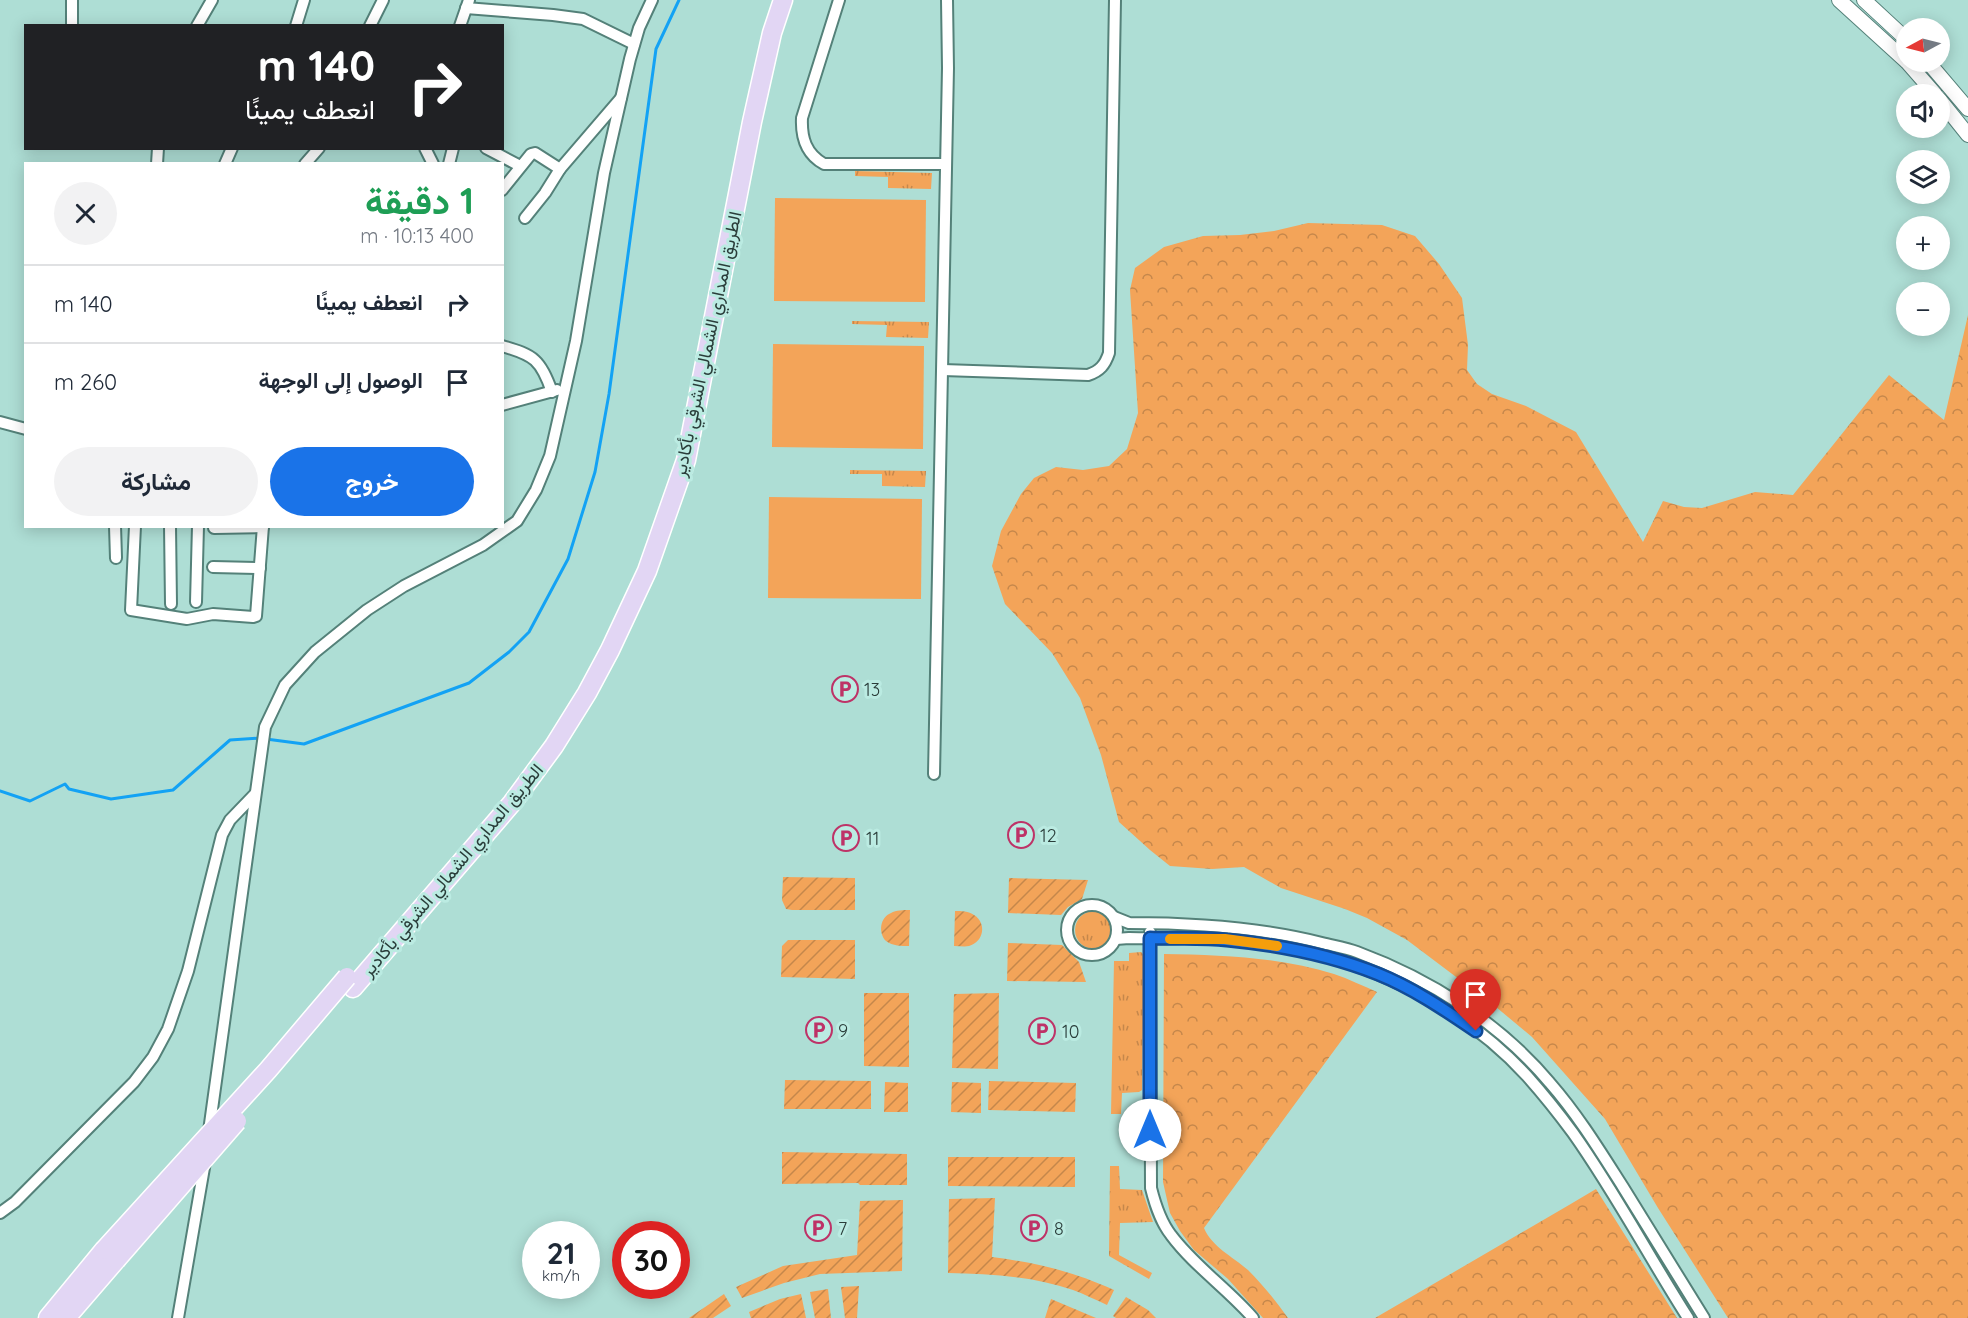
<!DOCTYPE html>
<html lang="ar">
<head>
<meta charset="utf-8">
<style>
	:root { --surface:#fff; --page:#f2f2f3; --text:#1f2937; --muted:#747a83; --line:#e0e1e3; --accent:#1a73e8 }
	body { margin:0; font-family:Quicksand,Vazirmatn,sans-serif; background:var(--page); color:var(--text); direction:rtl; height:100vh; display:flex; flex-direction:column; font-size:22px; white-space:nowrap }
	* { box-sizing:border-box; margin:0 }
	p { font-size:20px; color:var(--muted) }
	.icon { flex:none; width:33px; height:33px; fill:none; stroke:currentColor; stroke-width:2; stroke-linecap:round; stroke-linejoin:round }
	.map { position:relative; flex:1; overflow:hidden; direction:ltr }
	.side { position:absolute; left:24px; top:162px; width:480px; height:366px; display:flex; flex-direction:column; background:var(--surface); border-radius:0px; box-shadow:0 3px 15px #0003; direction:rtl }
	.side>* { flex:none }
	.hud { position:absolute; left:24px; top:24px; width:480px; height:126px; border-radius:0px; box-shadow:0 3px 15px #0003; direction:rtl; background:#202124; color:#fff; overflow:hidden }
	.needle { width:39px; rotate:263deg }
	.buttons { position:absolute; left:1896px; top:18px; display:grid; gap:12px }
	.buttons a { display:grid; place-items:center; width:54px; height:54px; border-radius:50%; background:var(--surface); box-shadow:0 3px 15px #0003; font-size:30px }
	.speed { position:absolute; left:522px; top:1221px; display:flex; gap:12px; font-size:30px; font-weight:700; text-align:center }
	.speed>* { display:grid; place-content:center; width:78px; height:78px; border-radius:50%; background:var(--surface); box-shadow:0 3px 15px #0003; line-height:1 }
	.speed small { font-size:15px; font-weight:400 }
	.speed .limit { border:9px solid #d22; background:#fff; color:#111 }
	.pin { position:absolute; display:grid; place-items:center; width:51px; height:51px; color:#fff; margin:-62px -26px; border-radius:50% 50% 50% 0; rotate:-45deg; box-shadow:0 0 6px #0007 }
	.pin .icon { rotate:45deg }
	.me { position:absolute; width:66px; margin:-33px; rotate:0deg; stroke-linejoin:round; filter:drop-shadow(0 0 4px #0008) }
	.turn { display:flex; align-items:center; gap:21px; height:126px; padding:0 30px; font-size:27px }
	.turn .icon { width:78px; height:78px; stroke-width:2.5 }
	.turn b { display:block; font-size:42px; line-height:51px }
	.round { display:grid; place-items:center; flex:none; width:63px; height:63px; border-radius:32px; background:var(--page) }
	.summary { display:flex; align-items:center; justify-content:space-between; height:102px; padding:0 30px }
	h1 { font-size:36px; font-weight:700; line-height:45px; color:#1e9e55 }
	.primary-button { display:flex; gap:12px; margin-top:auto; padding:12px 30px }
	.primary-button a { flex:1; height:69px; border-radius:36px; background:var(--accent); color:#fff; font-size:24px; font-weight:700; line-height:69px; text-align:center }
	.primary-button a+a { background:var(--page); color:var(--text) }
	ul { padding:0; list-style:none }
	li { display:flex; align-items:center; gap:18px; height:78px; padding:0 30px; border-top:2px solid var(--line) }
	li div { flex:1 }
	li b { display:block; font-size:22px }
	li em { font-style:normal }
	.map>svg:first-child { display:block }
	.grass { fill:url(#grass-tufts) }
	.forest { fill:url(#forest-crowns) }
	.garden { fill:url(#garden-furrows) }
	.pitch { fill:#f3a459 }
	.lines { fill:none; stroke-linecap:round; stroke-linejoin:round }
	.stream { stroke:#13a2f4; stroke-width:3 }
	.minor-casing { stroke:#548179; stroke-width:14 }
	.tertiary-casing { stroke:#548179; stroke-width:16 }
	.trunk-casing { stroke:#fff; stroke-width:21 }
	.minor { stroke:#fff; stroke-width:10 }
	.tertiary { stroke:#fff; stroke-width:14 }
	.trunk { stroke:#e2d6f4; stroke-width:18 }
	.trunk-bridge-casing { stroke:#fff; stroke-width:21; stroke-linecap:butt }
	.trunk-bridge { stroke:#e2d6f4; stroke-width:18 }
	.route-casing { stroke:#114b97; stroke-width:15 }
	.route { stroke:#1a73e8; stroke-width:10 }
	.slow { stroke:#f59e0b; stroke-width:10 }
	.labels { text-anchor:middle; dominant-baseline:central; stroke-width:6; stroke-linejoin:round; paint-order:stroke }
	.street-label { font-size:18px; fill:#2a3d3a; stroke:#bbebe2 }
	.poi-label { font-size:18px; fill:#2a3d3a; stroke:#bbebe2; text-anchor:start }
</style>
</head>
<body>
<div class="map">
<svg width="1968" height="1318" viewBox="0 0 1968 1318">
	<defs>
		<pattern id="grass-tufts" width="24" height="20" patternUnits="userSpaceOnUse" patternTransform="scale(1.5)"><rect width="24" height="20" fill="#f3a459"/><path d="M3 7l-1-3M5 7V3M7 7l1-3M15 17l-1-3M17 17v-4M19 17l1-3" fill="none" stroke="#c5874b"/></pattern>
		<pattern id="forest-crowns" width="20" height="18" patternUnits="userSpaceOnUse" patternTransform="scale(1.5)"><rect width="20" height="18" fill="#f3a459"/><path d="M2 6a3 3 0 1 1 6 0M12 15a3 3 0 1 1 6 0" fill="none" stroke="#c5874b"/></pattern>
		<pattern id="garden-furrows" width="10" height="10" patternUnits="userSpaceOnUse" patternTransform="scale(1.5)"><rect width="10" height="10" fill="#f3a459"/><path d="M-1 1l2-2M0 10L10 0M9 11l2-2" fill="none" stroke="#c5874b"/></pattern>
	</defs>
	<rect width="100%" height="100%" fill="#aeded5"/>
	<g class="grass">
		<polygon points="855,171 932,173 931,189 888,188 888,177 855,176"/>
		<polygon points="852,321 929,322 928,338 886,337 887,325 852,324"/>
		<polygon points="850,470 926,471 925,487 882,486 882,474 850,474"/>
		<circle cx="1094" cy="930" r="19"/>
		<polygon points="1141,952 1144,955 1142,1090 1139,1092 1122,1093 1121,1114 1111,1114 1114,961 1129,961 1129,953"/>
		<polygon points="1110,1166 1119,1166 1120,1189 1142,1190 1153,1222 1120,1223 1119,1255 1152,1273 1149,1279 1109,1256"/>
	</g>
	<g class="forest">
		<polygon points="1308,223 1382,225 1415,236 1439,264 1462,298 1468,345 1467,370 1477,384 1492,394 1526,406 1576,432 1643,542 1663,501 1684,507 1702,508 1755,492 1793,495 1889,375 1944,420 1968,315 1968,1318 1728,1318 1658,1208 1605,1119 1532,1037 1496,1007 1407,940 1367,918 1345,909 1281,888 1244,867 1212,869 1170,866 1150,850 1119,822 1101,755 1080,698 1052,653 1005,604 992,566 1001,531 1021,494 1034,478 1056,467 1083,470 1109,466 1127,449 1138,413 1130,290 1135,268 1164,247 1203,236 1240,235 1274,231"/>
		<path d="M1164,954C1221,955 1279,957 1334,974C1349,979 1363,986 1377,992L1204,1228C1212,1247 1232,1256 1248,1270C1263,1285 1276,1301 1288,1318H1263L1228,1279L1194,1250L1180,1231L1170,1213L1163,1182Z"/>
		<polygon points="1596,1189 1677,1318 1375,1318 1569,1205"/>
	</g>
	<g class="garden">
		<polygon points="783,877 855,878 855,910 792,910 786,909 782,900"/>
		<polygon points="1009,878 1088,880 1082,899 1068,907 1061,915 1008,913"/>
		<path d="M910,910L909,946C901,946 893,946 886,941C878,933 880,917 891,913C896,910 903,910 910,910Z"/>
		<path d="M955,911C961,911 969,911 974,915C987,923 984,942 969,946C965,947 959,946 954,946Z"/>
		<polygon points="788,940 855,940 855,979 781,977 782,946"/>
		<polygon points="1008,943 1062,945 1079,962 1086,982 1007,981"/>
		<polygon points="864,993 909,993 909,1067 864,1066"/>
		<polygon points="999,993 998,1069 952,1068 954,994"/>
		<polygon points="785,1080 871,1081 871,1109 784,1109"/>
		<polygon points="989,1081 1076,1083 1075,1112 988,1110"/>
		<polygon points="885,1082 908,1083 908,1112 884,1112"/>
		<polygon points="952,1082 981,1083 981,1113 951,1112"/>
		<polygon points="782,1152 907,1154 907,1185 860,1185 858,1183 782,1184"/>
		<polygon points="948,1157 1075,1157 1075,1187 948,1186"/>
		<path d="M995,1198L992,1257C1037,1263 1072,1271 1114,1290L1107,1305C1096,1300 1084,1294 1073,1290C1033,1276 989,1274 948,1273L949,1199Z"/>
		<polygon points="903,1200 902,1271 820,1274 784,1283 742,1298 736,1287 783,1266 857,1255 860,1201"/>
		<polygon points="859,1286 857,1318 845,1318 841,1287"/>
		<polygon points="828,1289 831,1318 815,1318 810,1292"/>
		<polygon points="724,1294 731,1306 713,1318 689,1318"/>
		<polygon points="801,1294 806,1318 751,1318 749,1312 780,1299"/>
		<polygon points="1126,1297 1148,1310 1156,1318 1116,1318 1113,1316"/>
		<polygon points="1051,1299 1096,1318 1045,1318"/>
	</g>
	<g class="pitch">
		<polygon points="775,198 926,200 925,302 774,301"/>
		<polygon points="773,344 924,346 923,449 772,447"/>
		<polygon points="769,497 922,499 921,599 768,598"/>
	</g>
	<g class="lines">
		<g class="stream">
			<polyline points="266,739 304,744 469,683 509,652 529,632 568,559 595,472 609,394 656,49 679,0"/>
			<polyline points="0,791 30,801 65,784 69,789 111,799 173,790 230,740 260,738"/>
		</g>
		<defs>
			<g id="minor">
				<path d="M839,0L802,118C801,138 806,154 824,164H946"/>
				<polyline points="466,8 553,15 583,19 634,44"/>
				<polyline points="72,26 72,0"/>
				<polyline points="197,26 212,0"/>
				<polyline points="296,26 304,0"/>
				<polyline points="370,26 383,0"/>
				<polyline points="460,26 469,0"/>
				<polyline points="425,148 433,164"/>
				<polyline points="486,148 520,166"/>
				<polyline points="157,164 158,148"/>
				<polyline points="225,164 232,148"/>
				<polyline points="305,164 319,148"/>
				<polyline points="449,164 453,148"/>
				<polyline points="502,190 531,154 535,153 560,169 621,98"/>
				<polyline points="525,218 545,193 560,169"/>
				<path d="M502,346C534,355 541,360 552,392"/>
				<path d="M943,370L1088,375C1100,371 1105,365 1109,353L1115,0"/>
				<polyline points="502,405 557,390"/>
				<polyline points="0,422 26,429"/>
				<polyline points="115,526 116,558"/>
				<polyline points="135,526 131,610 187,619 213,614 253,617 256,616 263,526"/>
				<polyline points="170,526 171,604"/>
				<polyline points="214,528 263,527"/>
				<polyline points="213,567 260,568"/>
				<polyline points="196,602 198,526"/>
				<polyline points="934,774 948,68 947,0"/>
				<circle cx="1092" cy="930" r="25"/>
				<path d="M1114,917L1129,923C1194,923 1259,927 1322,943C1334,946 1346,948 1357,952C1430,979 1500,1023 1550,1083C1578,1115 1600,1151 1623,1187C1650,1230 1677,1274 1704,1318"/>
				<path d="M1150,932L1151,1188C1155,1204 1160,1221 1171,1235C1194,1266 1228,1289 1253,1318"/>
				<path d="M1116,939L1129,938C1161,939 1193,937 1224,939C1336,946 1451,993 1527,1076C1543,1094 1559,1114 1573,1133C1615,1192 1649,1257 1688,1318"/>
				<polyline points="209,1131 265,727 285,685 315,652 367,610 404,586 483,545 517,521 536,490 550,456 576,341 604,173 630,59 639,28 652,0"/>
				<polyline points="0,1213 15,1202 134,1082 153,1057 168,1029 188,971 222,835 230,820 255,794"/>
				<polyline points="178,1318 205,1162"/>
			</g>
			<g id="tertiary">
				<polyline points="1839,0 1906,61"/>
				<polyline points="1864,0 1906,39"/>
				<polyline points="1907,62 1935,94"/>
				<polyline points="1928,62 1968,109"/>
				<polyline points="1940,100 1968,135"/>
			</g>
			<g id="trunk">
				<polyline points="353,988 512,803 554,746 587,693 610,650 647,571 686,460 752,122 772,33 783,0"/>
				<polyline points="48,1318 104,1250"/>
				<polyline points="66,1318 116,1260"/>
			</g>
		</defs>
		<use href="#minor" class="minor-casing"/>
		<use href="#tertiary" class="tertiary-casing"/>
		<use href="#trunk" class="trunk-casing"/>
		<use href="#minor" class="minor"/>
		<use href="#tertiary" class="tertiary"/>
		<use href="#trunk" class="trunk"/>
		<defs>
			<g id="trunk-bridge">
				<polyline points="104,1250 268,1070 347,977"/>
				<polyline points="116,1260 237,1121"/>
			</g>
		</defs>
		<use href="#trunk-bridge" class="trunk-bridge-casing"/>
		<use href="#trunk-bridge" class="trunk-bridge"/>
	</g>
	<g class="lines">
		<defs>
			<path id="route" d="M1150,1130V938C1176,939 1202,937 1227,940C1279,945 1330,955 1378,974C1413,988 1445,1010 1476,1031"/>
		</defs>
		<use href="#route" class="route-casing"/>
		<use href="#route" class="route"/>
		<polyline class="slow" points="1170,939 1225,939 1277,946"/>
	</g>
	<defs>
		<symbol id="parking-ring" viewBox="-11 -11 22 22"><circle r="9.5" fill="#bbebe2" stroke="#be3267" stroke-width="1.5"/><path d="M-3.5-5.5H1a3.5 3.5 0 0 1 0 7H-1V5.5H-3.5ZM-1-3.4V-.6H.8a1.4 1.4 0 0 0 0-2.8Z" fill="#be3267"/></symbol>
	</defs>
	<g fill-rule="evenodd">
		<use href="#parking-ring" x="830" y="674" width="30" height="30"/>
		<use href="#parking-ring" x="1006" y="820" width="30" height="30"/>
		<use href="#parking-ring" x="831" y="823" width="30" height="30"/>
		<use href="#parking-ring" x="804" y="1015" width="30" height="30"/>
		<use href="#parking-ring" x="1027" y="1016" width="30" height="30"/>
		<use href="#parking-ring" x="803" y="1213" width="30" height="30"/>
		<use href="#parking-ring" x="1019" y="1213" width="30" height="30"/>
	</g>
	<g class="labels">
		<g class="street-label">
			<text transform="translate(707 344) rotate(-78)">الطريق المداري الشمالي الشرقي بأكادير</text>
			<text transform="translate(452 870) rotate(-50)">الطريق المداري الشمالي الشرقي بأكادير</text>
		</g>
		<g class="poi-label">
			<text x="864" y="689">13</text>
			<text x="1040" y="835">12</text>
			<text x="866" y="838">11</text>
			<text x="838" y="1030">9</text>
			<text x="1062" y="1031">10</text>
			<text x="838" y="1228">7</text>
			<text x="1054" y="1228">8</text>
		</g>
	</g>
</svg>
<div class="buttons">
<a><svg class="needle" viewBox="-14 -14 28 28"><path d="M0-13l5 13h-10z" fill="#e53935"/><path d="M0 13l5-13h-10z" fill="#747a83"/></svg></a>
<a><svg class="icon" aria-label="sound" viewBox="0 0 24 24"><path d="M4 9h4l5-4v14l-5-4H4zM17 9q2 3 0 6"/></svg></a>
<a><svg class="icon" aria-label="layers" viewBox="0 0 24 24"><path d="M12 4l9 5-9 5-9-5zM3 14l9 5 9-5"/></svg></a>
<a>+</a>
<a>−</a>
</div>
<div class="speed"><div>21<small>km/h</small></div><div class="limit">30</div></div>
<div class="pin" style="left:1476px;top:1031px;background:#d93025"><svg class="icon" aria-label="arrive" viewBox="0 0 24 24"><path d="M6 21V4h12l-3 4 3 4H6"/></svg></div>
<svg class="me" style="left:1150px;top:1130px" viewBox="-20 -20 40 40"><circle r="19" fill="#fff"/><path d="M0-13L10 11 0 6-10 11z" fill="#1a73e8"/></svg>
<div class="hud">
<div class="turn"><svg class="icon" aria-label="right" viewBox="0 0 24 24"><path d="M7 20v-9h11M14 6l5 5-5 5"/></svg><div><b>140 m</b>انعطف يمينًا</div></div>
</div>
<section class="side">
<div class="summary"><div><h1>1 دقيقة</h1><p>400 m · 10:13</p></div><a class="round"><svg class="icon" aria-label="close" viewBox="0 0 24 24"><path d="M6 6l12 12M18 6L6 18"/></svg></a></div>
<ul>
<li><svg class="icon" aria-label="right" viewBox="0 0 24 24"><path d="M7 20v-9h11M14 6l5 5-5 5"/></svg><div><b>انعطف يمينًا</b></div><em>140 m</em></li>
<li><svg class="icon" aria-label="arrive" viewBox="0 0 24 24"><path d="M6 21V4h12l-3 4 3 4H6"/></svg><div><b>الوصول إلى الوجهة</b></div><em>260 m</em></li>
</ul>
<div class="primary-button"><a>خروج</a><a>مشاركة</a></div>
</section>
</div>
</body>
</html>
